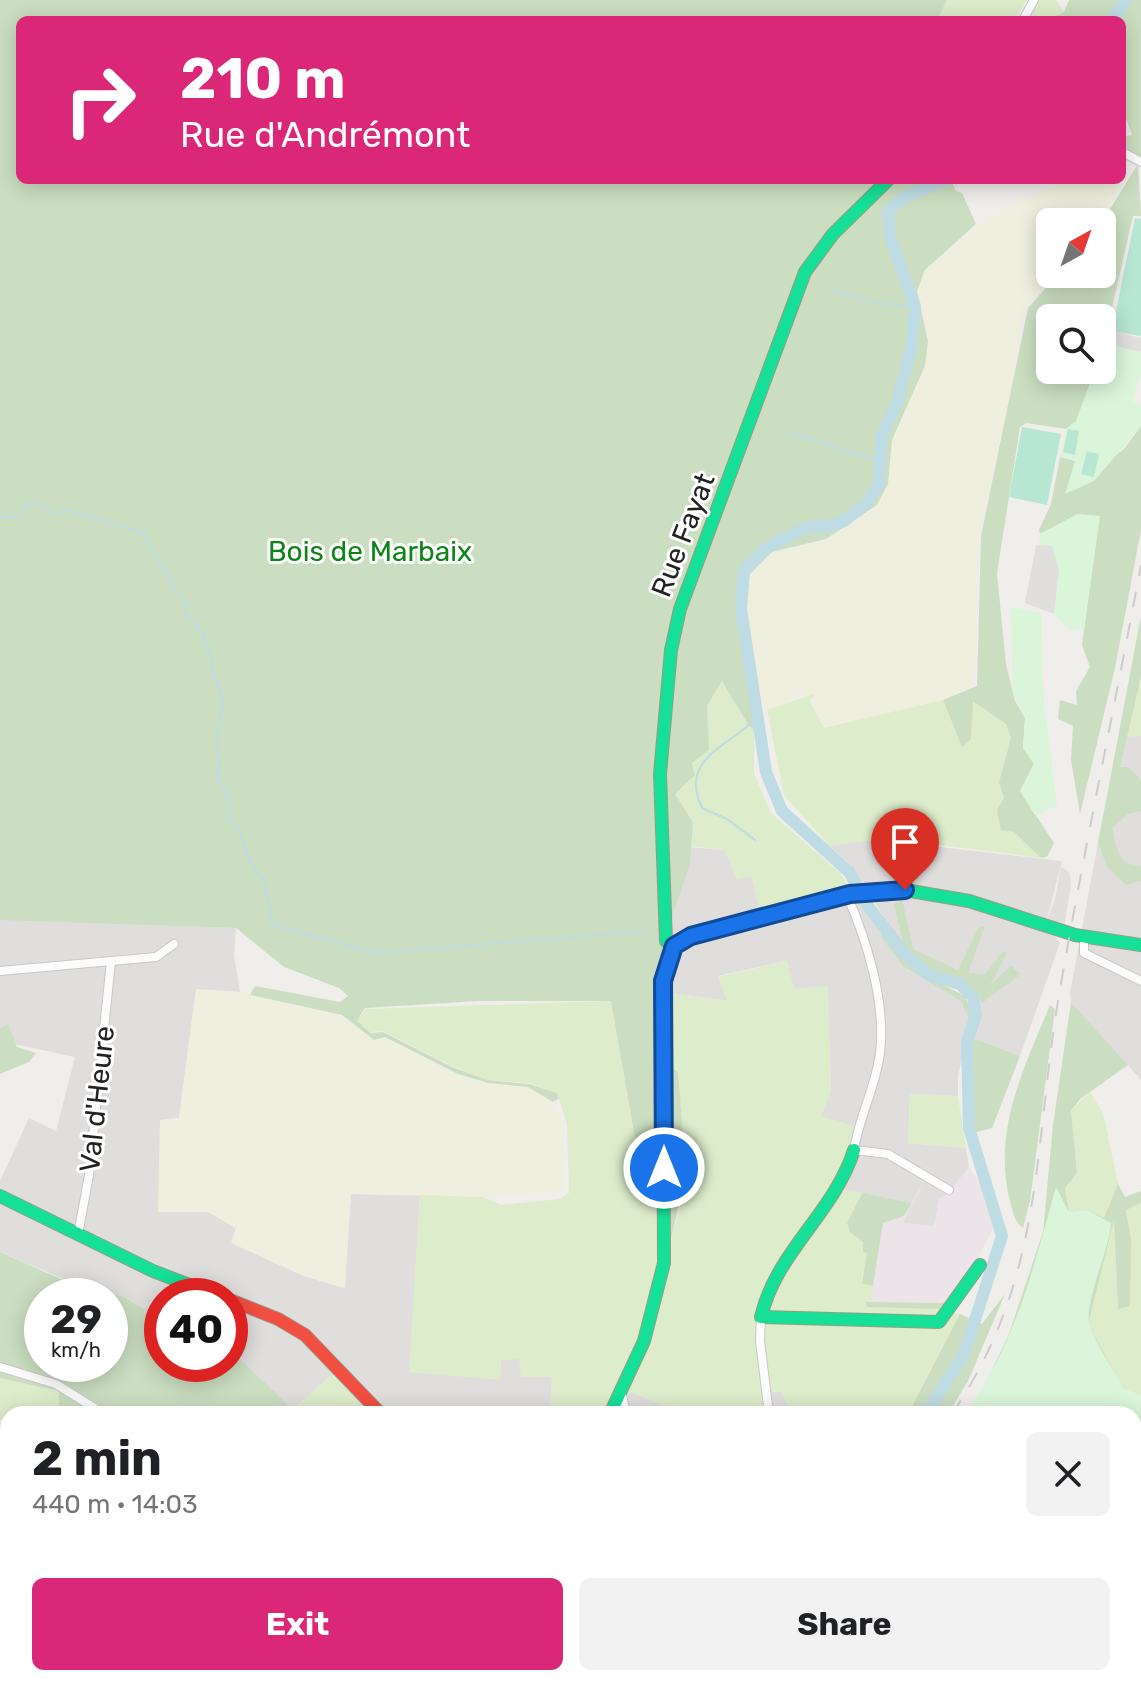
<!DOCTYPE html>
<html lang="en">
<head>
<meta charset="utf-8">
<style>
	:root { --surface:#fff; --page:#f2f2f2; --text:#202124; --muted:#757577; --accent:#db2777 }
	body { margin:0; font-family:Rubik,sans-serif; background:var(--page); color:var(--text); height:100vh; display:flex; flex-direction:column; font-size:30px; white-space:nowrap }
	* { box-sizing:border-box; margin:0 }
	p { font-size:26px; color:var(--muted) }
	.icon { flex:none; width:44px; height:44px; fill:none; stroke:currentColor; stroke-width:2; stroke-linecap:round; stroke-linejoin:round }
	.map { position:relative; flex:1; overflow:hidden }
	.drawer { position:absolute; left:0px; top:1406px; width:1142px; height:280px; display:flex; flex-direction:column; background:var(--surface); border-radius:24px 24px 0 0; box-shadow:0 4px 20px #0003 }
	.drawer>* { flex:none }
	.banner { position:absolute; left:16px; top:16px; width:1110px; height:168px; border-radius:12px; box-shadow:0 4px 20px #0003; background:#db2777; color:#fff; overflow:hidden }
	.needle { width:52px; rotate:40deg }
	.fabs { position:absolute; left:1036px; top:208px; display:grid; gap:16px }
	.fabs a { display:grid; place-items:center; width:80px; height:80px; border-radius:12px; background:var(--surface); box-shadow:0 4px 20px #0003; font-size:40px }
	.speed { position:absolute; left:24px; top:1278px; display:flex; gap:16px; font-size:40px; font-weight:700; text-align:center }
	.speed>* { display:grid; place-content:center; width:104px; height:104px; border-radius:50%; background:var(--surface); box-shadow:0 4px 20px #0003; line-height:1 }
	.speed small { font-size:20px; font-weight:400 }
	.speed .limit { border:12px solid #d22; background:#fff; color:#111 }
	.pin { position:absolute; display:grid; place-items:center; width:68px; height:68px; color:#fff; margin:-82px -34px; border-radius:50% 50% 50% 0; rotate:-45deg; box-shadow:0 0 8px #0007 }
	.pin .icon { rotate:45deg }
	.me { position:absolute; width:88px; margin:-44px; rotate:0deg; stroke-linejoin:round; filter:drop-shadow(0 0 6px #0008) }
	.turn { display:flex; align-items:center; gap:28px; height:168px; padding:0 32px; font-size:36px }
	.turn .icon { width:104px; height:104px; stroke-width:2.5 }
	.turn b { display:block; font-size:56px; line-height:68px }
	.round { display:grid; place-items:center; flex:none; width:84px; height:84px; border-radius:12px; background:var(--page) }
	.overview { display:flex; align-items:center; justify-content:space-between; height:136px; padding:0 32px }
	h1 { font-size:48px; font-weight:700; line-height:60px }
	.action { display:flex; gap:16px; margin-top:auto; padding:16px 32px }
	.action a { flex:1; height:92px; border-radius:12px; background:var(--accent); color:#fff; font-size:32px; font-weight:700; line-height:92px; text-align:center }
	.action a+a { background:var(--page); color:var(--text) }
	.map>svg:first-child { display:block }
	.residential { fill:#dfdedc }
	.industrial { fill:#ede4e9 }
	.farmland { fill:#efefdf }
	.grass { fill:#ddeccb }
	.forest { fill:#cbdec1; fill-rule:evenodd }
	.park { fill:#daf5da }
	.pitch { fill:#b7e6d2 }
	.parking { fill:#e0dfde }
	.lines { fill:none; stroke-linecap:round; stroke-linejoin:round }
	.stream { stroke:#bfdbe3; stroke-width:2 }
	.river { stroke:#bfdbe3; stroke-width:12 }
	.street-casing { stroke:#c9c8c7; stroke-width:10 }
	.fast-casing { stroke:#999a82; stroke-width:14 }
	.jam-casing { stroke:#999a82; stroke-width:14 }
	.street { stroke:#fdfcfc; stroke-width:8 }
	.fast { stroke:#16e098; stroke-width:12 }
	.jam { stroke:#f24e42; stroke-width:12 }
	.rail { stroke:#ccc; stroke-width:2; stroke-dasharray:16 16; stroke-linecap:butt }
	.route-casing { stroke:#114b97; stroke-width:20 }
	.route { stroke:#1a73e8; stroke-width:14 }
	.labels { text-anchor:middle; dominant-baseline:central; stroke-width:6; stroke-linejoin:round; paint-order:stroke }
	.street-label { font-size:28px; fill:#222; stroke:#fff }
	.park-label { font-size:28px; fill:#0c8416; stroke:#fff }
</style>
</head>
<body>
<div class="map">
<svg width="1141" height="1686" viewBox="0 0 1141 1686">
	<rect width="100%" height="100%" fill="#f0eeeb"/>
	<g class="residential">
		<polygon points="1141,674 1141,1080 1071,1002 1070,993 1103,816"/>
		<polygon points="871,839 1062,861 1046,923 1060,943 1020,1056 973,1038 981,1017 975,996 962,980 915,958 901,944 850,864 829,845"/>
		<polygon points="664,845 725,850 737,879 750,876 857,896 908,970 964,995 973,1018 958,1075 958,1096 910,1094 908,1143 966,1148 969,1167 949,1193 925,1179 912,1203 843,1190 821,1116 831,1089 827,986 794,990 786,961 718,976 728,1001 659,991 668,935"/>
		<polygon points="0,919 236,928 234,955 240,992 196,990 179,1118 161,1120 208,1212 236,1228 232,1243 304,1276 344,1288 351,1194 420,1195 410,1372 500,1379 501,1360 520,1358 552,1377 550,1414 348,1414 359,1404 332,1374 292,1411 230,1350 230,1296 162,1296 162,1319 120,1295 92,1291 0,1252 0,1181 29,1118 56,1131 75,1057 0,1041"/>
		<polygon points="764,1391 781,1392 793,1414 765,1414"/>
		<polygon points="631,1392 687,1414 602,1414 614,1394"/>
	</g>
	<polygon class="industrial" points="969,1167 984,1190 995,1224 976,1261 944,1308 870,1304 883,1222 904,1216 912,1203 949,1192"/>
	<g class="farmland">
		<polygon points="1122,170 1126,173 1109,211 1100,222 1050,222 1050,274 1056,274 1024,309 1011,390 979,534 974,685 943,700 824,728 810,700 814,695 801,696 767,710 753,674 746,611 750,575 772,552 827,540 878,505 888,484 893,440 925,367 929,341 917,291 925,270 1000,209 1072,180 1122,180"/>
		<polygon points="196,989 240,992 341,1016 374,1040 385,1038 457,1075 488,1084 528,1087 553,1102 560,1116 563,1131 564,1192 483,1197 351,1194 345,1288 304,1276 231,1243 236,1228 208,1212 158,1212 160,1120 179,1118"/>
		<polygon points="452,1678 608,1678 594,1686 457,1686"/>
	</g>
	<g class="grass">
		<polygon points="947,0 1027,0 1015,20 937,20"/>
		<polygon points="1037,0 1056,0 1064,12 1048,20 1026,20"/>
		<polygon points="1141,676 1141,736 1125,737 1140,677"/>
		<polygon points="722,681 754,730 754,774 771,813 841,874 850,890 760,913 751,876 737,879 725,850 691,846 693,822 675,794 695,775 692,763 708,750 707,706"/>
		<polygon points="814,694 810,701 824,728 943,700 962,746 971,739 972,700 1006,724 1011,738 999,782 1014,832 1041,858 892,839 829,845 784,795 767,710"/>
		<polygon points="787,961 794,989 828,986 831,1089 821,1116 855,1126 849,1163 759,1309 765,1414 687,1414 631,1392 626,1395 659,1314 670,1241 679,1213 685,1164 678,1072 666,1065 666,992 727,1001 718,977"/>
		<polygon points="611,1001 638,1157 652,1189 659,1189 657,1271 637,1342 605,1411 602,1414 550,1414 552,1377 521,1377 519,1359 501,1360 500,1380 409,1372 420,1195 483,1197 501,1205 560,1199 569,1193 567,1124 557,1093 529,1083 488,1080 452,1066 383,1031 371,1032 357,1021 366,1009"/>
		<polygon points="1090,1092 1103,1113 1118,1184 1104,1219 1087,1210 1069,1212 1065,1188 1077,1173 1071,1111"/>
		<polygon points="910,1094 958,1096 966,1148 908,1143"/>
		<path d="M843,1190L862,1193L847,1223C850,1235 858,1235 864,1244C873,1259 862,1269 862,1282L873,1286L870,1304L944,1308L934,1321L766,1314C772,1271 816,1223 843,1190Z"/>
		<polygon points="1141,1203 1141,1395 1123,1388 1088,1324 1097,1278 1114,1219 1118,1308 1131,1239 1126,1210"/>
		<polygon points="953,1313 960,1314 908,1414 793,1414 781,1392 770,1391 763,1346 766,1323 939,1324"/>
		<polygon points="332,1374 360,1404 348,1414 294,1414 292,1411"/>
		<polygon points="0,1378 59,1391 59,1414 8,1414 8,1419 0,1420"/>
		<polygon points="207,1678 266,1678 270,1686 216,1686"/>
		<polygon points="640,1678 775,1678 776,1686 633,1686"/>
		<polygon points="787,1678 942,1678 937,1686 788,1686"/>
	</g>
	<g class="forest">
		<path d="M0,0H947L937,20H20V180H951L956,191L962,193L976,224L925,270L917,291L928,341L925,366L892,440L888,484L877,505L826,539L772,552L749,575L737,602L743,662L768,744L748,724L722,681L707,706L709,750L692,763L695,775L675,794L693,822L690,864L671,920L664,959L661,1061L678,1072C683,1130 688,1184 670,1241L666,1192L656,1186L652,1190L638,1156L611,1001H479L365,1008L357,1021L371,1033L383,1032L452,1067L488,1080L529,1084L557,1093L558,1099L553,1102L528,1087L488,1083L458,1074L385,1037L374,1040L342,1015L250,995L255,986L340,1002L348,996L339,988L284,967L236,928L0,920Z"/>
		<polygon points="1069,0 1141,0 1141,160 1122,158 1122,137 1132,135 1122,107 1122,20 1048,20 1064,12"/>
		<polygon points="1138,164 1141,216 1133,216 1102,352 1102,318 1050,318 1050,370 1095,370 1076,422 1066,429 1026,423 1020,427 997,573 1006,664 1015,701 1025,718 1023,748 1034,764 1020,791 1054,843 1047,857 1041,858 1014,832 1001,830 997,810 1004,798 999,782 1011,738 1006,724 973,701 971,739 962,747 943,700 977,686 981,536 1028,308 1058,274 1102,274 1102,222"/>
		<polygon points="1141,426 1141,530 1115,668 1080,814 1071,760 1073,726 1058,719 1060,700 1077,705 1076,691 1090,667 1082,645 1089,591 1078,514 1040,534 1039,530 1051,504 1060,457 1076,461 1066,493 1124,449"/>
		<path d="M1141,616V676L1120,767H1128L1141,779V811L1128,814L1113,827C1115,844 1118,868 1141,866V881L1126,885L1107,867L1098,843Z"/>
		<polygon points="902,898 913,949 958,970 978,928 985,926 968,973 985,974 1003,951 1007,953 990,985 1011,966 1021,974 982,1003 977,992 971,999 949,979 929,970 905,951 894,904"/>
		<polygon points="882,934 911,966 965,997 974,1017 969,1019 961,1001 904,967 881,937"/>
		<polygon points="1071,1002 1128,1065 1080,1099 1071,1111 1077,1173 1065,1188 1069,1212 1087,1210 1104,1218 1118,1184 1125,1197 1141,1191 1141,1203 1126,1210 1131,1239 1130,1306 1118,1309 1114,1220 1088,1324 1123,1388 1141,1395 1141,1686 937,1686 942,1678 1134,1678 1134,1414 964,1414 982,1391 1009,1334 1043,1232 1053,1125"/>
		<path d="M1050,1005L1055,1009L1030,1201L1023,1228C1014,1221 1013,1212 1010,1201C992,1131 1024,1068 1050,1005Z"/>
		<polygon points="8,1024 17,1047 36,1053 29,1062 0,1074 0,1028"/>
		<polygon points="973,1038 1020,1056 992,1128 973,1133 970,1067"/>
		<polygon points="862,1193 912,1203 904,1216 883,1223 873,1286 862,1283 867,1253 863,1252 863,1242 850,1232 847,1223"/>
		<path d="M0,1252L83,1289L120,1295L162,1319V1364H230V1350L282,1399L294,1414H59V1391L0,1378ZM42,1296H110V1364H42Z"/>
		<polygon points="1005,1294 968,1381 948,1414 908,1414 960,1314 982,1324"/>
		<polygon points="865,1302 945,1303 942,1309 867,1307"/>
		<polygon points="0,1491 8,1492 8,1678 207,1678 216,1686 0,1686"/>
		<polygon points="305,1678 446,1678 451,1686 308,1686"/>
	</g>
	<g class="park">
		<polygon points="1105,343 1141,352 1141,374 1133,401 1141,405 1141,426 1094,481 1065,494 1075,461 1060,457 1066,429 1076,421 1095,370 1102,370"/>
		<path d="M1078,514L1100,516L1084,630L1068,628L1054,614C1053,581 1069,569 1039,545L1040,534Z"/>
		<polygon points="1010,607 1041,613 1043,691 1057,806 1035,815 1020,791 1034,764 1023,748 1025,718 1013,693"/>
		<path d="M1056,1187L1069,1212L1087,1210L1111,1223C1110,1249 1082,1306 1090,1327C1098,1348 1113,1368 1123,1388L1141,1395V1686L1116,1678H1134V1414H964C1015,1347 1034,1266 1056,1187Z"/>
		<polygon points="933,1678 1074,1678 1034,1686 931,1686"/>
	</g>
	<g class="pitch">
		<polygon points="1135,218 1141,219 1141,336 1112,331"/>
		<polygon points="1022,427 1061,434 1047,505 1009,497"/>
		<polygon points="1068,429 1079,431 1075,455 1063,452"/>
		<polygon points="1087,451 1099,454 1094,477 1081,474"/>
	</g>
	<g class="parking">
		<polygon points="1113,331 1141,338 1141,352 1110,345"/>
		<polygon points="1036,545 1052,546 1059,569 1054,614 1025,603"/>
		<polygon points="1061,867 1069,872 1071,884 1064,928 1046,923 1055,899"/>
		<polygon points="1098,944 1141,956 1141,978 1092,955"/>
		<polygon points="925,1179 949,1193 939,1199 934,1226 903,1223"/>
	</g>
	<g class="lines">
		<g class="stream">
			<polyline points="831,289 874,303 915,306"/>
			<polyline points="791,433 880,462"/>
			<path d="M0,517H18L25,505L38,503L52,513L71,511L143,533L173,588L186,600L185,613L204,634V642L213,658C208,677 220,683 222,700C223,714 217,726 217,739C216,755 223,759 217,777L229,797V818L240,833L253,868L264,880L273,925L376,953L644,931"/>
			<path d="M755,840L727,819L702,808C678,758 730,746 758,717"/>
		</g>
		<g class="river">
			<polyline points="1112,20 1126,0"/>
			<polyline points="926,1414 964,1354 1002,1236 969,1128 967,1042 976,1015 973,997 960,984 929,975 904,953 870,909 849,872 782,811 766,772 741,609 744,570 765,549 806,527 830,526 844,521 867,503 879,485 881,437 897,402 911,349 915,306 890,237 888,211 906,196 947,180"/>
			<polyline points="0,1433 8,1432"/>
			<polyline points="286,1678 290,1686"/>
			<polyline points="782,1678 783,1686"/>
		</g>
		<defs>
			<g id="street">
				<polyline points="1023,20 1034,0"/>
				<polyline points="1126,154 1141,162"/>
				<path d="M847,895C867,941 886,1002 880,1053C876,1086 859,1117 854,1150L888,1154L949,1190"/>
				<polyline points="1084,936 1084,953 1141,981"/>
				<polyline points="0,971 156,957 174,944"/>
				<polyline points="78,1235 89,1175 111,961"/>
				<polyline points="761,1317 760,1341 769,1414"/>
				<polyline points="0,1367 56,1384 104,1414"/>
				<polyline points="622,1395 626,1414"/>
				<polyline points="629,1686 636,1678"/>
			</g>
			<g id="fast">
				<polyline points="674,946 666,941 660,774 671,650 680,609 805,272 833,234 888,180"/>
				<path d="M854,1150C834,1213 776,1252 761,1317L939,1322L980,1265"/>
				<polyline points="0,1196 153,1271 218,1296"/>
				<polyline points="610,1414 644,1341 664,1263 663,981 674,946 691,936 850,894 905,890 969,901 1075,935 1141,945"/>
			</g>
			<polyline id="jam" points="230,1300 278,1319 305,1335 381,1414"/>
		</defs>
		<use href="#street" class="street-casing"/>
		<use href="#fast" class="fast-casing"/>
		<use href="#jam" class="jam-casing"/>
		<use href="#street" class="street"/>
		<use href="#fast" class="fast"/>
		<use href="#jam" class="jam"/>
		<g class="rail">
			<path d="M952,1414C1044,1278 1033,1154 1058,1001C1083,855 1114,710 1141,565"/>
			<polyline points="0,1480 8,1481"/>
		</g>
	</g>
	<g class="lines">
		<defs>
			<polyline id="route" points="664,1168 663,981 674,946 691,936 850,894 905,890"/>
		</defs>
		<use href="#route" class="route-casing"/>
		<use href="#route" class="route"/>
	</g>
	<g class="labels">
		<g class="street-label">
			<text transform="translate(683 535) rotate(-69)">Rue Fayat</text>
			<text transform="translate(97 1099) rotate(-84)">Val d'Heure</text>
		</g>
		<g class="park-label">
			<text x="370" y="551">Bois de Marbaix</text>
		</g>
	</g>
</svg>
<div class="fabs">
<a><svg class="needle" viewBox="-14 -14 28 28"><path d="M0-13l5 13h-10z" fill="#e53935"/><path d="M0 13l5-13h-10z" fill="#757577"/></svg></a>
<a><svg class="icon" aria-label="search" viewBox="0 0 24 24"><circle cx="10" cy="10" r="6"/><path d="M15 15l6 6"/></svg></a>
</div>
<div class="speed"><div>29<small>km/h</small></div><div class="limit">40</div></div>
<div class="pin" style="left:905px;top:890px;background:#d93025"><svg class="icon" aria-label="arrive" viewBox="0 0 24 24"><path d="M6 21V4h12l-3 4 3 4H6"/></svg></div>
<svg class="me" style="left:664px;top:1168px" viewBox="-20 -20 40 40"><circle r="17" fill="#1a73e8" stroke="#fff" stroke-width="3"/><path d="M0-11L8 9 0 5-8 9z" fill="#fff"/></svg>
<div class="banner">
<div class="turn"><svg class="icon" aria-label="right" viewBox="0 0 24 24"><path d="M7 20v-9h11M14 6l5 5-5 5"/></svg><div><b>210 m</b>Rue d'Andrémont</div></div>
</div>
<section class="drawer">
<div class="overview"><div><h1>2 min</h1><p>440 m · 14:03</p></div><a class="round"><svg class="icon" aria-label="close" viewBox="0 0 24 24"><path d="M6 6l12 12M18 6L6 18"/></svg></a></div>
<div class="action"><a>Exit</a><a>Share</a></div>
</section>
</div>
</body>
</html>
